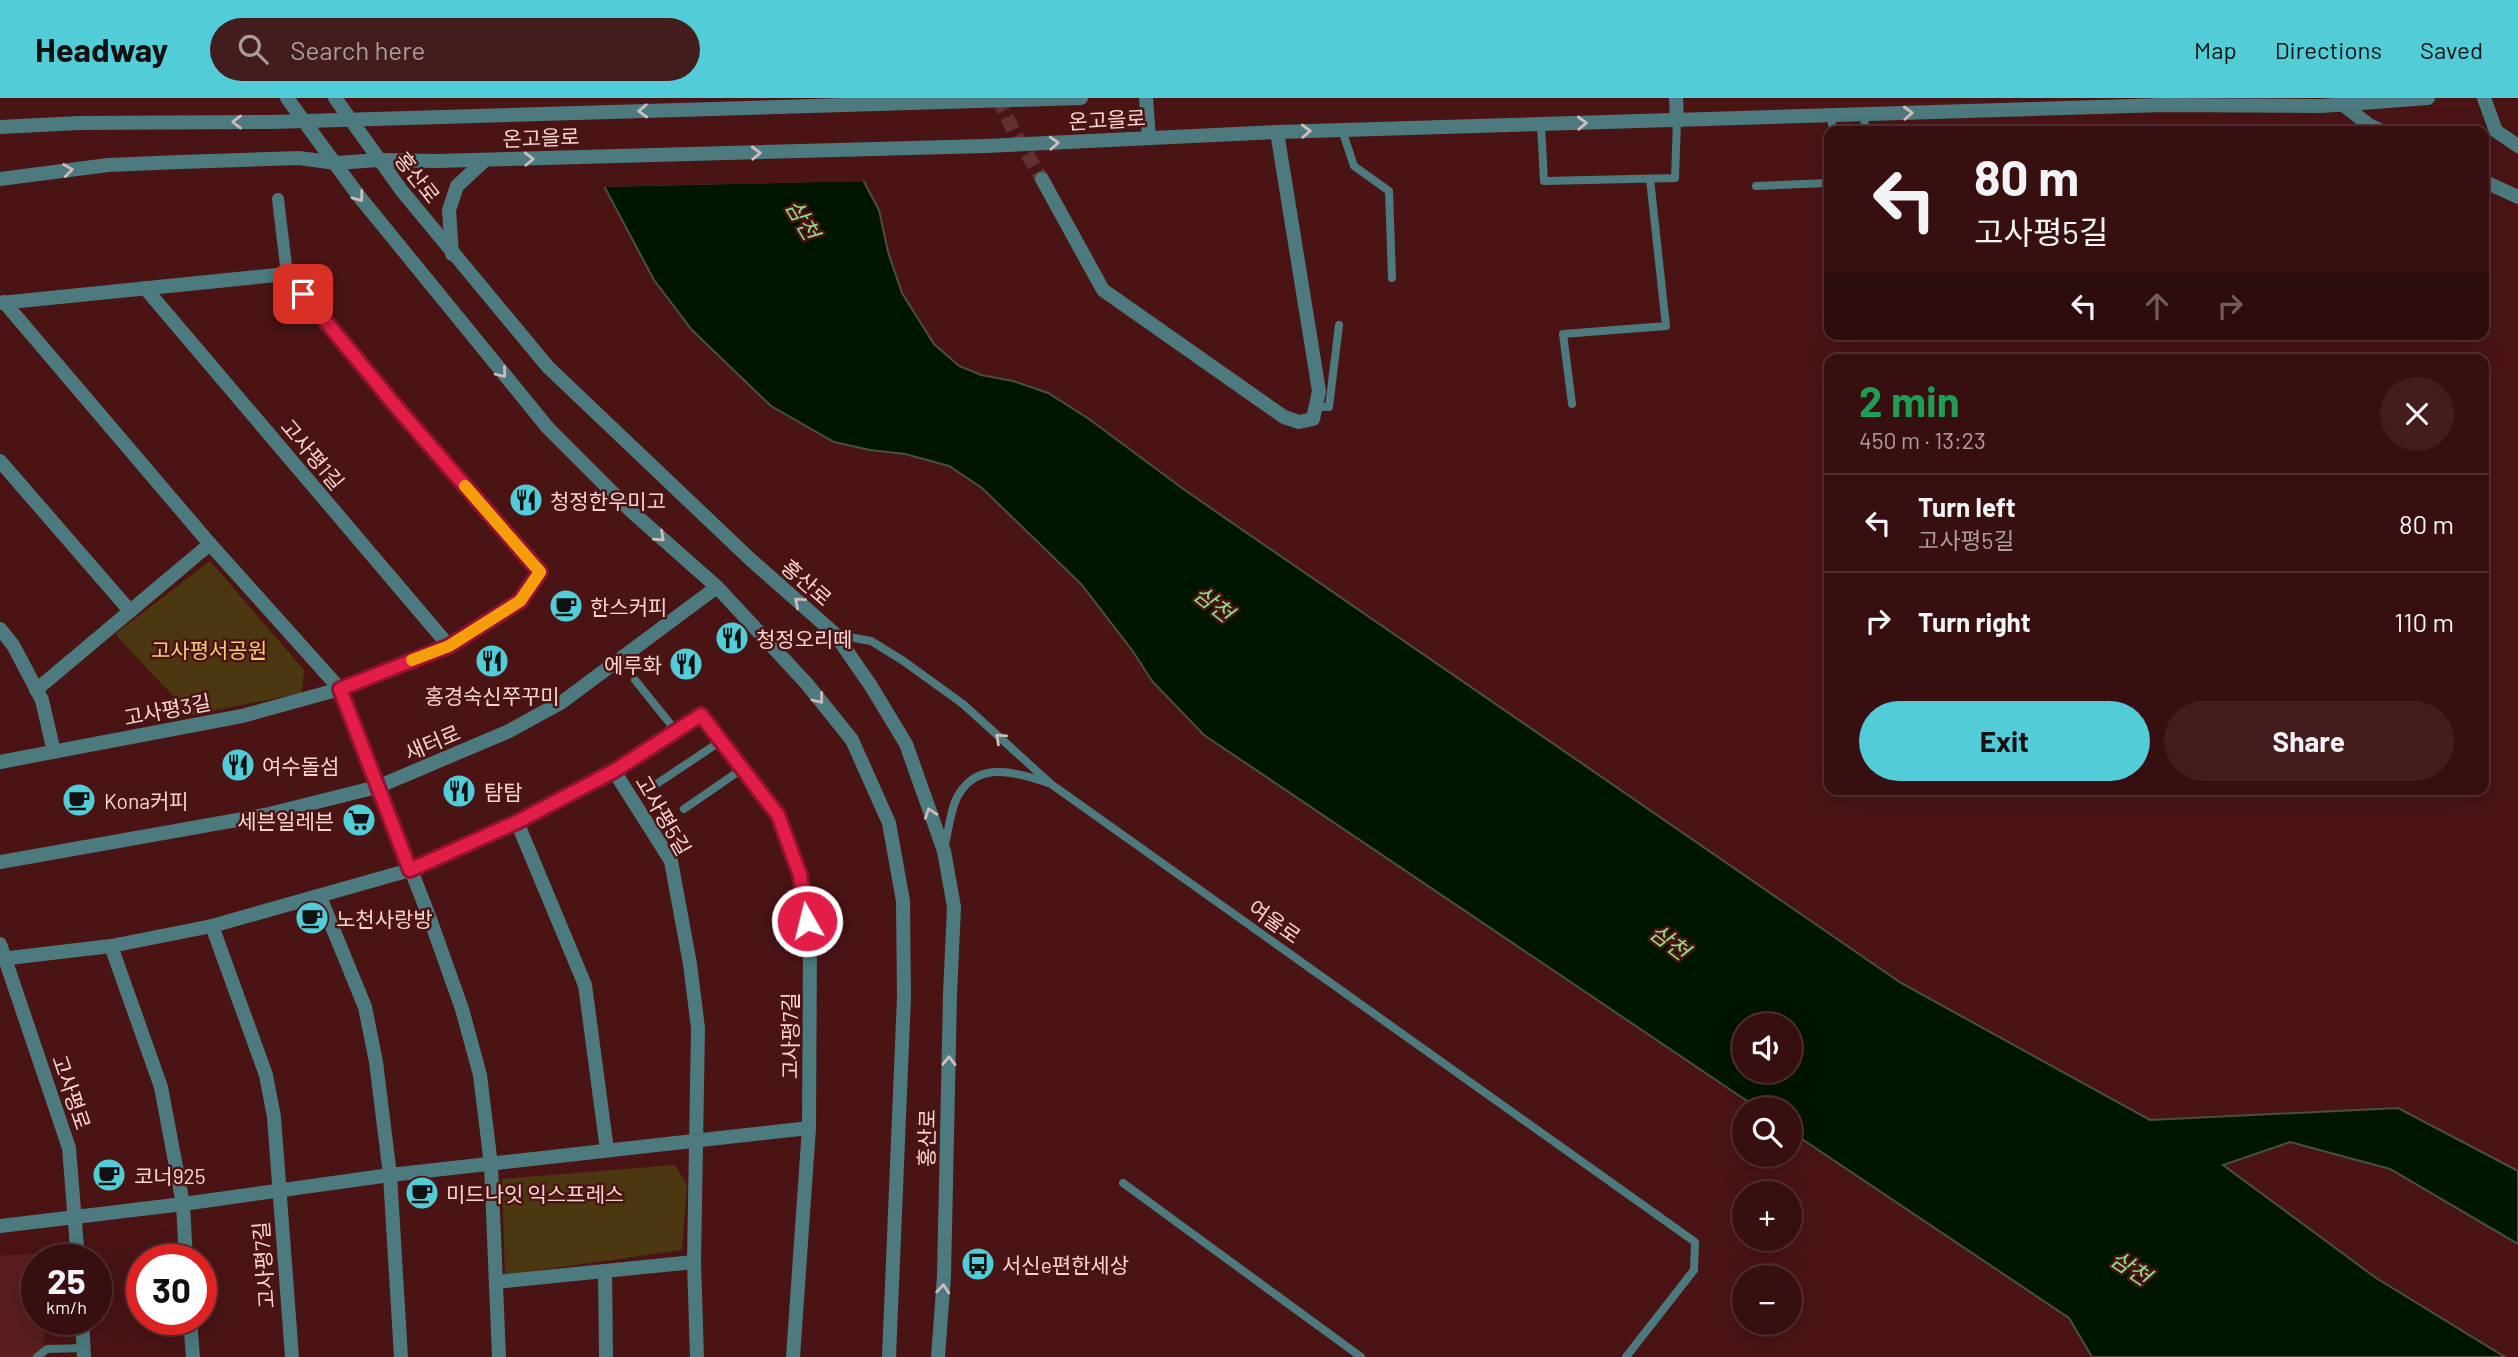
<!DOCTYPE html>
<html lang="en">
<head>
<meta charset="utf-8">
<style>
	:root { --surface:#380f10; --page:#431d1e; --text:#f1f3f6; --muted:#ab9c9f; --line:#522f30; --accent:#52ccd6 }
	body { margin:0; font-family:Barlow,"Noto Sans KR",sans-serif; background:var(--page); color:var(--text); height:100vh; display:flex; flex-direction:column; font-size:26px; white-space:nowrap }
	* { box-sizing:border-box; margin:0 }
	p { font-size:23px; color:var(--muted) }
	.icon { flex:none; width:38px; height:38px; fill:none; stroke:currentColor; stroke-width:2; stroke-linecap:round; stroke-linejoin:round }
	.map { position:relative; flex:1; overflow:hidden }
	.panel { position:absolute; left:1824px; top:256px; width:665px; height:441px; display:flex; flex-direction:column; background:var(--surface); border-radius:14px; box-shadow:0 7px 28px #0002,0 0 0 2px var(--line) }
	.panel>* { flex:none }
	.guide { position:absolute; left:1824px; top:28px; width:665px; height:214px; border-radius:14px; box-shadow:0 7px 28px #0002,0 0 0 2px var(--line); background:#380f10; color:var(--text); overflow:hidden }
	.tools { position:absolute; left:1732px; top:915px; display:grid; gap:14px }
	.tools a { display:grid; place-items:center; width:70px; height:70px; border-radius:50%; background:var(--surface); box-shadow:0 7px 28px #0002,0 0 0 2px var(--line); font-size:35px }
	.speed { position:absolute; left:21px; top:1146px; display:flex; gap:14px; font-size:35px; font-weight:700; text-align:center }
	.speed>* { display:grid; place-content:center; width:91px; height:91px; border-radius:50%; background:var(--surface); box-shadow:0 7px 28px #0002,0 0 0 2px var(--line); line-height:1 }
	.speed small { font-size:18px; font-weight:400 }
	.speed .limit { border:10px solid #d22; background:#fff; color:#111 }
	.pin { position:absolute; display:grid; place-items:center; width:60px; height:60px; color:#fff; margin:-30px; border-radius:14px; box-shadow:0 4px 10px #0006 }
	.me { position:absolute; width:77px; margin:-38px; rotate:352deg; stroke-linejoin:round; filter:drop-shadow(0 0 5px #0008) }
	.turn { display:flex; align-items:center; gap:24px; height:147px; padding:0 35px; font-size:32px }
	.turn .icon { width:91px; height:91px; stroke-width:2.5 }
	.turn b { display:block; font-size:49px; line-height:60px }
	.lanes { display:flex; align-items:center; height:66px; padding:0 35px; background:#0003; justify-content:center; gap:35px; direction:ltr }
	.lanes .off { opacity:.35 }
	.round { display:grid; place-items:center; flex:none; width:74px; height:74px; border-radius:37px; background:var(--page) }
	.headline { display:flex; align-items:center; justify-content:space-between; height:119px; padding:0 35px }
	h1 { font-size:42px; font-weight:700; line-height:52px; color:#1e9e55 }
	.action { display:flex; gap:14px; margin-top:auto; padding:14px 35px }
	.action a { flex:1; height:80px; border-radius:42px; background:var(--accent); color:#111; font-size:28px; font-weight:700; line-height:80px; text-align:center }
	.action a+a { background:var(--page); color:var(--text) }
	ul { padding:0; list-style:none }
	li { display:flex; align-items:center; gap:21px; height:98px; padding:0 35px; border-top:2px solid var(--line) }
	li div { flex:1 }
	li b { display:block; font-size:26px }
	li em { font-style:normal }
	header { display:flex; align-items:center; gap:42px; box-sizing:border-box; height:98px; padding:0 35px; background:var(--accent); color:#111 }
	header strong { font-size:33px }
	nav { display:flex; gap:38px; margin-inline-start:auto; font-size:24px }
	.search { width:490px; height:63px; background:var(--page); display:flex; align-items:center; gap:18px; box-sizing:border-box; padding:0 24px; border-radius:38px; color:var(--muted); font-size:26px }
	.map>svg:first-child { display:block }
	.built { fill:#5a1e1f }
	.green { fill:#4b3810 }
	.water { fill:#001600; stroke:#4a4f3f; stroke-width:2; fill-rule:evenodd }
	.pier { fill:#4a1415 }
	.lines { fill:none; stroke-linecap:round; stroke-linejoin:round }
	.minor-tunnel { stroke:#643131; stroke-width:14; stroke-dasharray:14 7; stroke-linecap:butt }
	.service { stroke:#4c7a7e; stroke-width:8 }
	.pedestrian { stroke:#4c7a7e; stroke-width:12 }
	.minor { stroke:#4c7a7e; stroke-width:14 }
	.tertiary { stroke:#4c7a7e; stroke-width:14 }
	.oneway { stroke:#cdbebc }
	.route-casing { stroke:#92132f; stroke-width:18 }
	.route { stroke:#e11d48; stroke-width:12 }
	.slow { stroke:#f59e0b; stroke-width:12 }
	.labels { text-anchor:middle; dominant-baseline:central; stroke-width:5; stroke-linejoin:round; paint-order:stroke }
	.street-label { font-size:21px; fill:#f8d4d1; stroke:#4a1415 }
	.poi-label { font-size:21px; fill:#f8d4d1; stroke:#4a1415; text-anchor:start }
	.park-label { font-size:21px; fill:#f7cc78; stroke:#4a1415 }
	.water-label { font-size:23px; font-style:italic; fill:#8bdd86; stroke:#4a1415 }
</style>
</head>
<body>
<header>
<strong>Headway</strong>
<div class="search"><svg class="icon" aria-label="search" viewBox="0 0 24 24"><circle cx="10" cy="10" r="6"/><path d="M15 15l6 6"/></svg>Search here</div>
<nav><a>Map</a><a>Directions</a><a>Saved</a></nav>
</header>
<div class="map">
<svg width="2518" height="1259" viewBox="0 0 2518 1259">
	<rect width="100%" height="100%" fill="#4a1415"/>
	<polygon class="built" points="38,1155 37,1222 43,1222 45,1259 0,1259 0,1158"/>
	<g class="green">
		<polygon points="210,463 304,572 302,595 191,617 115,536"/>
		<polygon points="675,1067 687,1086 682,1152 505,1177 502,1081"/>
	</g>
	<path class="water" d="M863,82L879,112L888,154L902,195L934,246L959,268L981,277L1013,283L1048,295L1089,321L1186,393L1901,885L2150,1022L2398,1010L2518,1073V1146L2390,1071L2290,1044L2223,1067L2376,1180L2505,1259H2092L2069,1220L1790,1033V1012L1759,1011L1204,637L1152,583L1132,552L1081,486L982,390L949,368L905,356L870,352L834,344L771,308L692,232L654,182L604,88ZM1745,928H1790V973H1745Z"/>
	<polygon class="pier" points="580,0 794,0 832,37 868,83 601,89 586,45"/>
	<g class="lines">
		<polyline class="minor-tunnel" points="998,0 1014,34 1042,81"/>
		<g class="service">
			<polyline points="1864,16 1865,33"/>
			<polyline points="1831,18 1833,33"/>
			<polyline points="1541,27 1544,83 1675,80 1677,23"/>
			<polyline points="1342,32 1354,68 1389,93 1392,180"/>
			<polyline points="1756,88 1829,85"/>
			<polyline points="1572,306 1563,236 1666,228 1650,81"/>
			<polyline points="1317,309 1329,309 1339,227"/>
			<polyline points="837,537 871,543 902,562 963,606 1051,686 1695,1144 1694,1172 1626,1259"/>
			<polyline points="635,582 676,633"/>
			<polyline points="655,687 721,643"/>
			<polyline points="684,711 742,671"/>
			<path d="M944,750C949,733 950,710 959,696C979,662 1018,675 1048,685"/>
			<polyline points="1123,1085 1361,1259"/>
			<polyline points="37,1259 47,1251 83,1250"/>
		</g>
		<polyline class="pedestrian" points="278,101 287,176"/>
		<g class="minor">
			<polyline points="2342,6 2369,27 2382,33"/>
			<polyline points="1042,81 1103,192 1284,319 1299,324 1313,321 1319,293 1277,34"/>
			<polyline points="2483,83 2518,99"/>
			<polyline points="145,190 449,548"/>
			<polyline points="4,204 210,446 340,591 429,818 462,911 480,977 491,1067 499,1259"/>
			<polyline points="0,205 287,176 399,312 540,473 520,503 449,548 340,591 242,618 0,664"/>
			<polyline points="0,363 130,513"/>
			<polyline points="0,531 13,547 42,602 54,654"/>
			<polyline points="36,592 210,446"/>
			<polyline points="614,673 671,763 690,866 698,930 694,1164 697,1259"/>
			<polyline points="517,724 585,887 607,1052"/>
			<polyline points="0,764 265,717 377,689 507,634 562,604 717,489"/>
			<polyline points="320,799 365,909 376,964 390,1077 401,1259"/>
			<polyline points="212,828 266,977 274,1019 292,1259"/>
			<polyline points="0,846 69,1050 78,1162"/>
			<polyline points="111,848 161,989 183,1106 186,1162"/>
			<polyline points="0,861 111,848 212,828 410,772 517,724 614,673 701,617 778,717 800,777 810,846 809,1030 390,1077 183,1106 0,1128"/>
			<polyline points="605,1173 606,1259"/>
			<polyline points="496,1184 694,1164"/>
			<polyline points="82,1222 84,1259"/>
			<polyline points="190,1222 193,1259"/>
			<polyline points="793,1259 809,1030"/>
		</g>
		<g class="tertiary">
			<polyline points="287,0 358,97 548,330 631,413 717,489 807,586 852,642 889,725 903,803 904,899 889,1259"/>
			<polyline points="335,0 402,93 548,269 751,462 835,536 871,588 906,646 944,753 954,809 950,897 944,1178 938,1259"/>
			<polyline points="1146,0 1149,40"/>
			<polyline points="1676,0 1677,23"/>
			<polyline points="2484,0 2496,33 2518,48"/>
			<polyline points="0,29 79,25 272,24 1081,0"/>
			<polyline points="0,81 108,67 180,64 299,60 336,65 379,62 436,63 986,48 1277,34 2163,7 2322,8 2428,0"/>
			<polyline points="452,156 449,112 457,88 485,62"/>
		</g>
	</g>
	<defs><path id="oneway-chevron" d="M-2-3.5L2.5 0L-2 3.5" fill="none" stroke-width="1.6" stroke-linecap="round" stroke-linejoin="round" transform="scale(1.75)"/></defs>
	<g class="oneway">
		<use href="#oneway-chevron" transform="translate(643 13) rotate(178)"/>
		<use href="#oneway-chevron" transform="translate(1908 15) rotate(-2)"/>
		<use href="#oneway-chevron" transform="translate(237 24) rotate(180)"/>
		<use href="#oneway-chevron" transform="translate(1582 25) rotate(-2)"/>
		<use href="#oneway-chevron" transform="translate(1306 33) rotate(-2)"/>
		<use href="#oneway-chevron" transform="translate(1054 45) rotate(-3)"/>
		<use href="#oneway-chevron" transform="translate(756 55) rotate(-2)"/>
		<use href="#oneway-chevron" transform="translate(529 61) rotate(-2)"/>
		<use href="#oneway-chevron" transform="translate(68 72) rotate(-8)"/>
		<use href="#oneway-chevron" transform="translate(359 99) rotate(53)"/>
		<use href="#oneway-chevron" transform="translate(502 275) rotate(50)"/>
		<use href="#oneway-chevron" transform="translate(660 439) rotate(42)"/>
		<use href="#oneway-chevron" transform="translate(799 504) rotate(-139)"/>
		<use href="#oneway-chevron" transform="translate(819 601) rotate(52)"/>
		<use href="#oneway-chevron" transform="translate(1000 640) rotate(-138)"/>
		<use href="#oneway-chevron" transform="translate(930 715) rotate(-109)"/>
		<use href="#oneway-chevron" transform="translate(949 963) rotate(-89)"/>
		<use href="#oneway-chevron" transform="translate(943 1191) rotate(-86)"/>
	</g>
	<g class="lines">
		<defs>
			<polyline id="route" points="303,196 399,312 540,474 520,503 449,548 340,591 410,772 517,724 614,673 701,617 778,717 800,777 807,823"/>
		</defs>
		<use href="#route" class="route-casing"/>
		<use href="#route" class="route"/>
		<polyline class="slow" points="412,562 449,548 520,503 540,474 465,388"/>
	</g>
	<defs>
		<symbol id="restaurant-disc" viewBox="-11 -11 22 22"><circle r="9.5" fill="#52ccd6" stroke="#4a1415"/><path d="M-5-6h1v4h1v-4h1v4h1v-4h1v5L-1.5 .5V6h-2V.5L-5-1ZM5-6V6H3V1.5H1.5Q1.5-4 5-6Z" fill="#111"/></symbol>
		<symbol id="cafe-disc" viewBox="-11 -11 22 22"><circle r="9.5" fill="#52ccd6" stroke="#4a1415"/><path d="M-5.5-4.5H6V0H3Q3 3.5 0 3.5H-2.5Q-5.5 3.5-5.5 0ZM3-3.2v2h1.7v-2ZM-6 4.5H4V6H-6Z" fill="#111"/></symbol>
		<symbol id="supermarket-disc" viewBox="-11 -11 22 22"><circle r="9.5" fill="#52ccd6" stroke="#4a1415"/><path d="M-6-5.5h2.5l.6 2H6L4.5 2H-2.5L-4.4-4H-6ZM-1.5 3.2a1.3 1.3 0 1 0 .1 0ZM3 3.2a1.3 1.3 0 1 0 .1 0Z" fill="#111"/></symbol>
		<symbol id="bus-disc" viewBox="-11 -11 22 22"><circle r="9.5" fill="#52ccd6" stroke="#4a1415"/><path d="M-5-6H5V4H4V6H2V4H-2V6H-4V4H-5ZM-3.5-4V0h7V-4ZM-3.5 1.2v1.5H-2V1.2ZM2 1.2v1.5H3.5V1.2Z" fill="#111"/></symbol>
	</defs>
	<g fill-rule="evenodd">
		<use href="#restaurant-disc" x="507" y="383" width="38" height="38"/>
		<use href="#cafe-disc" x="547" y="489" width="38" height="38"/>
		<use href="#restaurant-disc" x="713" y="521" width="38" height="38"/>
		<use href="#restaurant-disc" x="473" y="544" width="38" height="38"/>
		<use href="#restaurant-disc" x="667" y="547" width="38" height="38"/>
		<use href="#restaurant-disc" x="219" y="648" width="38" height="38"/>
		<use href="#restaurant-disc" x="440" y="674" width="38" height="38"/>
		<use href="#cafe-disc" x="60" y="683" width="38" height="38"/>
		<use href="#supermarket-disc" x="340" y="703" width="38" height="38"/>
		<use href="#cafe-disc" x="293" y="801" width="38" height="38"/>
		<use href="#cafe-disc" x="90" y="1058" width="38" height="38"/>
		<use href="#cafe-disc" x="403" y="1076" width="38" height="38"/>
		<use href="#bus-disc" x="959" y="1147" width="38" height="38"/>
	</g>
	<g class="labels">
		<g class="street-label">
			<text transform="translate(1107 21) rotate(-3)">온고을로</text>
			<text transform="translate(541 39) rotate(-2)">온고을로</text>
			<text transform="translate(418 79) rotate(52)">홍산로</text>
			<text transform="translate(313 356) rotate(50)">고사평1길</text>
			<text transform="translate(807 484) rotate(41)">홍산로</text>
			<text transform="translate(167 611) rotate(-11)">고사평3길</text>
			<text transform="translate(432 644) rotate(-23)">새터로</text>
			<text transform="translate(664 717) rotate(60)">고사평5길</text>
			<text transform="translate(1275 823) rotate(35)">여울로</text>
			<text transform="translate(789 938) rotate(-90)">고사평7길</text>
			<text transform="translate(72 994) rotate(71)">고사평로</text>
			<text transform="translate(926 1040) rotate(-89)">홍산로</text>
			<text transform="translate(263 1167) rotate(-94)">고사평7길</text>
		</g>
		<g class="poi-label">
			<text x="550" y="402">청정한우미고</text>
			<text x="590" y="508">한스커피</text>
			<text x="756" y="540">청정오리떼</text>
			<text x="662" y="566" text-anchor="end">에루화</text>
			<text x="492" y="597" text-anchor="middle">홍경숙신쭈꾸미</text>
			<text x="262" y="667">여수돌섬</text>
			<text x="484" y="693">탐탐</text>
			<text x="104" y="702">Kona커피</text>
			<text x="334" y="722" text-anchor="end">세븐일레븐</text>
			<text x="336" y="820">노천사랑방</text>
			<text x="134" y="1077">코너925</text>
			<text x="446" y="1095">미드나잇 익스프레스</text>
			<text x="1002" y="1166">서신e편한세상</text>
		</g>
		<g class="park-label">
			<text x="209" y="551">고사평서공원</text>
		</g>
		<g class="water-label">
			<text transform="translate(803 121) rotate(59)">삼천</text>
			<text transform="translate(1214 505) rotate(38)">삼천</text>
			<text transform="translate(1670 843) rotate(37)">삼천</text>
			<text transform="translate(2131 1169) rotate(34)">삼천</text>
		</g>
	</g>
</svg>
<div class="tools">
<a><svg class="icon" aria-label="sound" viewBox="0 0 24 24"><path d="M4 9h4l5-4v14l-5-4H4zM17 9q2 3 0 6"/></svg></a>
<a><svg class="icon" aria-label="search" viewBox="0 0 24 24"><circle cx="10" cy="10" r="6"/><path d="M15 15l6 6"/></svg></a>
<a>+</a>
<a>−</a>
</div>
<div class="speed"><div>25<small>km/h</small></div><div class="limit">30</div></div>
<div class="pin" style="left:303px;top:196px;background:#d93025"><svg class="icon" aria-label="arrive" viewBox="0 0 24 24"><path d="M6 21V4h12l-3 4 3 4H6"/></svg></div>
<svg class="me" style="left:807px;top:823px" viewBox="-20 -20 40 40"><circle r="17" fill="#e11d48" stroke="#fff" stroke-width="3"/><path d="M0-11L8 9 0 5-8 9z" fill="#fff"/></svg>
<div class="guide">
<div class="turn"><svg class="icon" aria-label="left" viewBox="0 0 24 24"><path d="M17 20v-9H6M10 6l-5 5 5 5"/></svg><div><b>80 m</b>고사평5길</div></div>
<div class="lanes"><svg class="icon" aria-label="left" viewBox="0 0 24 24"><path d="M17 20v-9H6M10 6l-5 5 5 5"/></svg><svg class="icon off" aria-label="ahead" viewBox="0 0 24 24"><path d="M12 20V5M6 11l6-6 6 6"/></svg><svg class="icon off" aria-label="right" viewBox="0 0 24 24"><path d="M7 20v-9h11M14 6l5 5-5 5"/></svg></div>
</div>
<section class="panel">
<div class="headline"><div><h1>2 min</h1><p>450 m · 13:23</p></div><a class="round"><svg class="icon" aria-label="close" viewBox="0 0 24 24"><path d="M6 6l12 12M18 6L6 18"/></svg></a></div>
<ul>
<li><svg class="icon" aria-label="left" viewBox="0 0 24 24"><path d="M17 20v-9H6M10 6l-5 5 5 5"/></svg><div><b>Turn left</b><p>고사평5길</p></div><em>80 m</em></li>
<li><svg class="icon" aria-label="right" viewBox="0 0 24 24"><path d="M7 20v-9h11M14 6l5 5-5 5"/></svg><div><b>Turn right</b></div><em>110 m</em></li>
</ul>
<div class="action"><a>Exit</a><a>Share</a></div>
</section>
</div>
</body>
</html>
